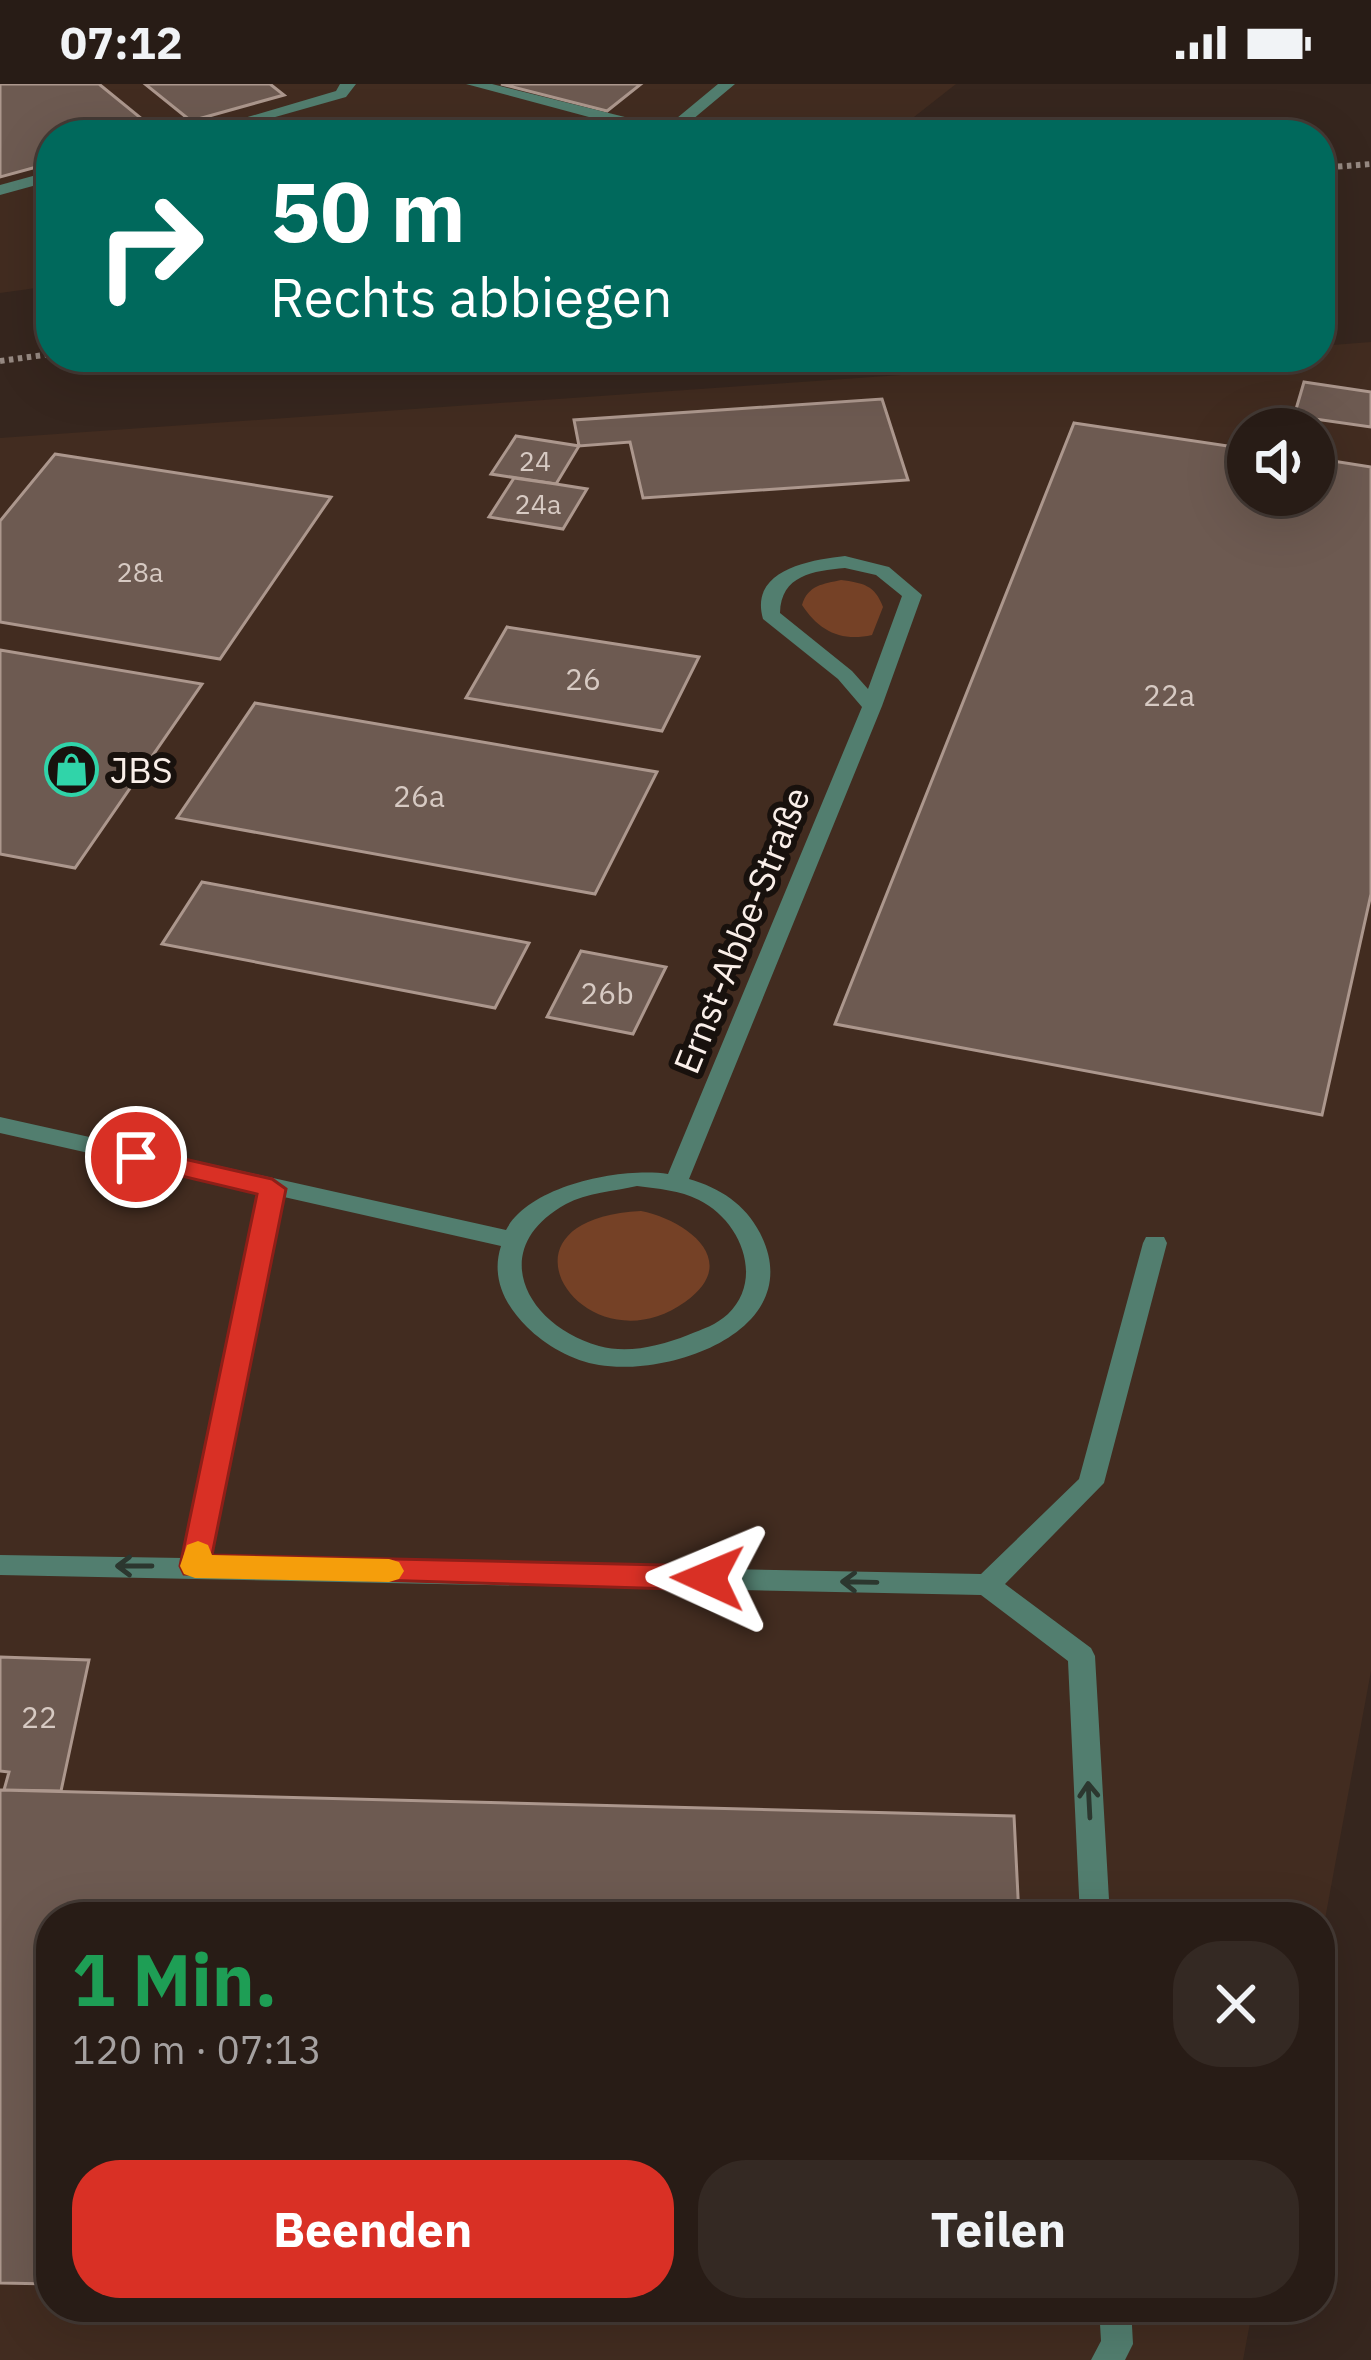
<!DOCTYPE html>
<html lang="de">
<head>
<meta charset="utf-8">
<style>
	:root { --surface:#281c16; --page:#342923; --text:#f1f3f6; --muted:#a5a1a1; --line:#443a35; --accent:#d93025 }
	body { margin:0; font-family:"IBM Plex Sans",sans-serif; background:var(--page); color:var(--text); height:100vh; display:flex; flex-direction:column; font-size:45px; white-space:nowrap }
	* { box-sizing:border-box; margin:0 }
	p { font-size:39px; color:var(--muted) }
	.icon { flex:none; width:66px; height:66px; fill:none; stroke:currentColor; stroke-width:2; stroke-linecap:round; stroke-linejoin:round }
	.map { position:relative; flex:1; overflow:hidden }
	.sheet { position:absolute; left:36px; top:1818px; width:1299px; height:420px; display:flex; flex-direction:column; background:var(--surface); border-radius:48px; box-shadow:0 12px 48px #0002,0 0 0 3px var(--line) }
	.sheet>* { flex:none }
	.banner { position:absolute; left:36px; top:36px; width:1299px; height:252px; border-radius:48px; box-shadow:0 12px 48px #0002,0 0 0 3px var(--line); background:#00695c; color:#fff; overflow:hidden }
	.tools { position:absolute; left:1227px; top:324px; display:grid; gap:24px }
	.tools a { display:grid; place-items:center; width:108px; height:108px; border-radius:50%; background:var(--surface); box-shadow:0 12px 48px #0002,0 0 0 3px var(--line); font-size:60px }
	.pin { position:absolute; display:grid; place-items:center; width:102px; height:102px; color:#fff; margin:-51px; border:6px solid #fff; border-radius:50%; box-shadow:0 3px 12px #0007 }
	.me { position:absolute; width:132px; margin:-66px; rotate:271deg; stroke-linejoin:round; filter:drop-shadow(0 0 9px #0008) }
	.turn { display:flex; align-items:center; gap:42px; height:252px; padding:0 36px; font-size:54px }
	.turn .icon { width:156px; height:156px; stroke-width:2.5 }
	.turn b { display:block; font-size:84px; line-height:102px }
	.round { display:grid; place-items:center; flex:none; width:126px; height:126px; border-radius:48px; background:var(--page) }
	.head { display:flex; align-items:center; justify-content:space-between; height:204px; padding:0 36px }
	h1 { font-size:72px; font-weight:800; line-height:90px; color:#1e9e55 }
	.button { display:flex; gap:24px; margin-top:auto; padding:24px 36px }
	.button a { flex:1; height:138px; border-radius:48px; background:var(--accent); color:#fff; font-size:48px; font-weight:800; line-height:138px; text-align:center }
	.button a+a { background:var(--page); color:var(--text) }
	.status { display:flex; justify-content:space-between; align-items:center; height:84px; padding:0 60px; background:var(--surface); direction:ltr }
	.status svg { height:33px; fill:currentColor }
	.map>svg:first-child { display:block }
	.built { fill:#422c20; fill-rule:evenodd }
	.green { fill:#754126 }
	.building { fill:#6d5a51; stroke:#ac978d; stroke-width:3 }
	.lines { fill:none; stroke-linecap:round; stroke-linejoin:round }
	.path { stroke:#968982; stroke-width:6; stroke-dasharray:4.5 4.5; stroke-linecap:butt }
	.service { fill:#527e6f; fill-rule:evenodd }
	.minor { fill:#527e6f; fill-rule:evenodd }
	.oneway { stroke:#2c372f }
	.route { fill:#d93025; stroke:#8d1f18; stroke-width:3 }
	.slow { fill:#f59e0b }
	.labels { text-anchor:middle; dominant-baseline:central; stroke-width:12; stroke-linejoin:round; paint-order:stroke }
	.far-number-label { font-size:27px; fill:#d7cac3 }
	.number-label { font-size:30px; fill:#d7cac3 }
	.poi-label { font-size:36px; fill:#faefe9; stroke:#18110d; text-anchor:start }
	.street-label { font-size:36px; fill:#faefe9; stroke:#18110d }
</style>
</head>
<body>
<div class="status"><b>07:12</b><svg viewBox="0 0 49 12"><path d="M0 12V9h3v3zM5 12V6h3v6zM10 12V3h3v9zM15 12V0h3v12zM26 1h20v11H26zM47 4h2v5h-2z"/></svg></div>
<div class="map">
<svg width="1371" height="2276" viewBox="0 0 1371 2276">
	<rect width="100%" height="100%" fill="#36261e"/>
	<g class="built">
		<polygon points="0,0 956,0 891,51 51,51 51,202 0,209"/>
		<path d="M1371,258V1587L1320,1862V1833H51V2223H1253L1243,2276H0V354L1158,273H1320V262ZM1248,345H1314V411H1248Z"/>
	</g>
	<g class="green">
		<path d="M841,496C863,499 875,501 883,523L872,551C841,558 819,547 802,521C808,501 823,500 841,496Z"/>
		<path d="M641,1127C686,1136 743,1177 685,1218C586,1289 479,1135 641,1127Z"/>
	</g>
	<g class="building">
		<polygon points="0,0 99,0 158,48 51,51 51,79 0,93"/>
		<polygon points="145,0 270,0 284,11 191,37"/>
		<polygon points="501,0 641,0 607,27"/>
		<polygon points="1304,298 1371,308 1371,343 1294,332"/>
		<polygon points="882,315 908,396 643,414 630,358 579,362 574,336"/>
		<polygon points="1074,339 1248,365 1248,411 1314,411 1314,374 1371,383 1371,810 1322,1031 835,940"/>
		<polygon points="516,352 579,362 556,400 491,390"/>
		<polygon points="55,370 331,413 220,575 0,538 0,437"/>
		<polygon points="514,394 556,400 587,405 563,445 489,433"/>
		<polygon points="507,543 699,573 662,647 466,614"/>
		<polygon points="0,566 202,600 75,784 0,770"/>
		<polygon points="255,619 657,688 595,810 177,734"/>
		<polygon points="202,798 529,859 495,924 162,860"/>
		<polygon points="581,867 666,883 633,950 547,933"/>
		<polygon points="0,1573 89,1576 61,1707 4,1706 9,1688 0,1687"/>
		<polygon points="0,1706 1014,1732 1019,1833 51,1833 51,2200 0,2199"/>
		<polygon points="820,2223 1038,2223 1038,2229"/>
	</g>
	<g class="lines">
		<g class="path">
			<polyline points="1320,84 1371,80"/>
			<polyline points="0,277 51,270"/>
		</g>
		<g class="service">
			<polygon points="340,0 356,0 346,13 212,51 187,51 336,7"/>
			<polygon points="466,0 492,0 641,37 677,34 718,0 735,0 686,41 641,47"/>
			<polygon points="51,87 51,97 0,111 0,101"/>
			<polygon points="272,1097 284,1105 210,1475 981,1490 1079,1395 1143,1159 1146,1153 1164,1153 1167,1159 1104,1399 1005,1500 1091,1564 1095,1572 1110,1833 1080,1833 1068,1577 981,1511 0,1491 0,1471 183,1474 260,1105"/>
			<polygon points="1099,2223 1131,2223 1133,2260 1125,2276 1091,2276 1101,2257"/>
		</g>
		<path class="minor" d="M845,472L889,483L922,511L882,622L689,1095C720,1104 745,1120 760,1149C809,1245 672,1293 599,1281C573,1277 545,1261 527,1243C504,1220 491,1193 501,1162L0,1049V1033L506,1146C529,1101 622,1083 668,1090L862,623L838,595L763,535C749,486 809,476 845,472ZM845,484L876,491L902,512L868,605L852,587L780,529C781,491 813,487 845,484ZM637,1102C658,1105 680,1106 699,1116C740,1136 765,1194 728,1230C716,1241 703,1245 688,1251C660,1262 628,1270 599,1262C525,1241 486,1164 566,1120C586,1109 615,1107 637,1102Z"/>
	</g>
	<defs><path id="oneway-shaft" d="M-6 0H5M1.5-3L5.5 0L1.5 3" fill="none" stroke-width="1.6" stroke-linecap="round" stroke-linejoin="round" transform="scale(3)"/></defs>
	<g class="oneway">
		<use href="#oneway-shaft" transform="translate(134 1482) rotate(-180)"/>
		<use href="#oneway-shaft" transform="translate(859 1498) rotate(-179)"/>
		<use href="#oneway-shaft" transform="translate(1089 1716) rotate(-93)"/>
	</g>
	<polygon class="route" points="136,1064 272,1095 286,1105 212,1471 708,1482 718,1486 723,1494 718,1502 708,1506 184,1490 180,1482 257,1110 127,1079 123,1073 127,1066"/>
	<polygon class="slow" points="198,1457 208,1461 212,1471 389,1475 399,1478 404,1487 399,1495 389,1498 195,1494 184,1490 180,1482 187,1461"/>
	<defs>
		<symbol id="shop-ring" viewBox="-11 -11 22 22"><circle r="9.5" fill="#18110d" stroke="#30d4a9" stroke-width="1.5"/><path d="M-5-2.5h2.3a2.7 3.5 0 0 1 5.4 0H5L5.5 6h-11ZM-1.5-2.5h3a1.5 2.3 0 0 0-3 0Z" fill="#30d4a9"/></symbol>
	</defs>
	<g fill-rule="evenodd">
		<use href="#shop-ring" x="42" y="656" width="59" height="59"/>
	</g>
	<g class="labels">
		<g class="far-number-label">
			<text x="535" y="376">24</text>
			<text x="538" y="419">24a</text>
			<text x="140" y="487">28a</text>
		</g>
		<g class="number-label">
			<text x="583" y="594">26</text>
			<text x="1169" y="610">22a</text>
			<text x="419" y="711">26a</text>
			<text x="607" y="908">26b</text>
			<text x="39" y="1632">22</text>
		</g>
		<g class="poi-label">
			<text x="110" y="685">JBS</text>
		</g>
		<g class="street-label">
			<text transform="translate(741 846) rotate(-68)">Ernst-Abbe-Straße</text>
		</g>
	</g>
</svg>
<div class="tools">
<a><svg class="icon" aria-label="sound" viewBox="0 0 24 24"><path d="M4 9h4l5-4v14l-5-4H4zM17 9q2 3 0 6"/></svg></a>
</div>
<div class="pin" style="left:136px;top:1073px;background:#d93025"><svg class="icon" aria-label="arrive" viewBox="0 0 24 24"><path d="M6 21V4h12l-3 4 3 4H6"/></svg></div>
<svg class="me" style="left:708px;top:1494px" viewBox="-20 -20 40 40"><path d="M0-17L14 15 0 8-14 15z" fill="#d93025" stroke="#fff" stroke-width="4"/></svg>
<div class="banner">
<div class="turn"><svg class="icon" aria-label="right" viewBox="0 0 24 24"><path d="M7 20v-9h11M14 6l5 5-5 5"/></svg><div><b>50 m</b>Rechts abbiegen</div></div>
</div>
<section class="sheet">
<div class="head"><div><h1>1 Min.</h1><p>120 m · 07:13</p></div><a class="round"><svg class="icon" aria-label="close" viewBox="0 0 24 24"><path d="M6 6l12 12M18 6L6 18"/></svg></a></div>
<div class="button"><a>Beenden</a><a>Teilen</a></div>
</section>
</div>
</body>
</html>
